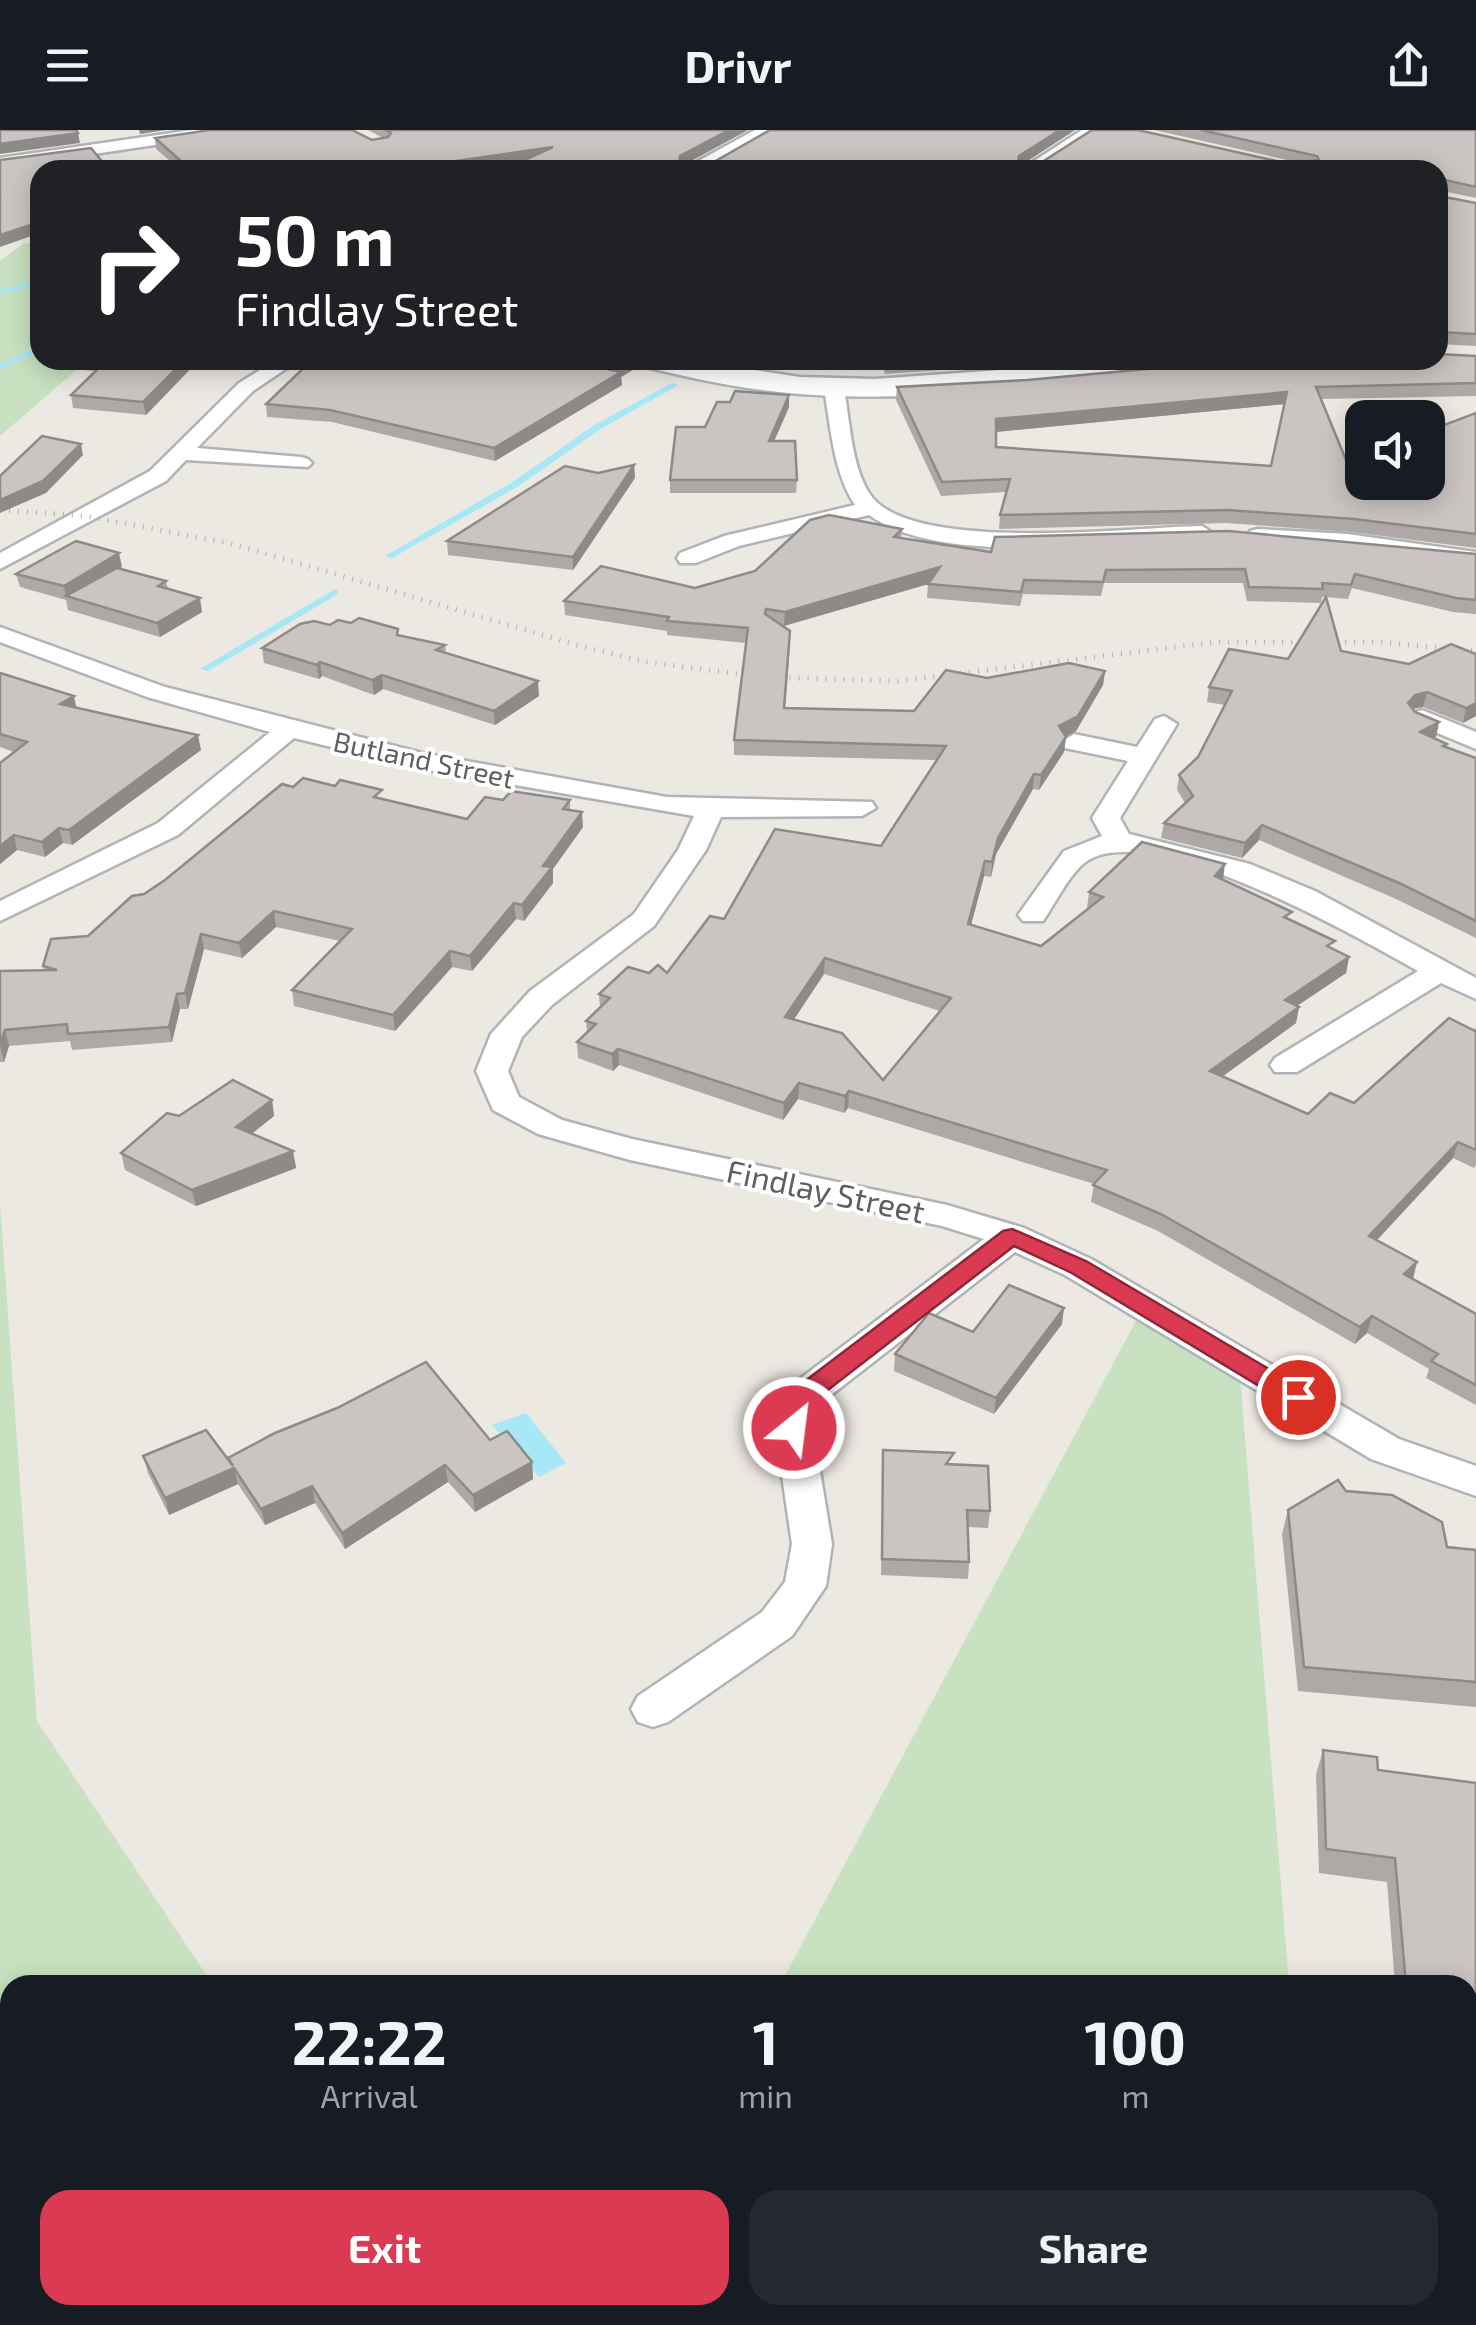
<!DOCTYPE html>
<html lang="en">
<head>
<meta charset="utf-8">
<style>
	:root { --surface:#171b24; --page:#242831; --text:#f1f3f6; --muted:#9ea1a6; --accent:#da3b52 }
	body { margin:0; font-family:"Exo 2",sans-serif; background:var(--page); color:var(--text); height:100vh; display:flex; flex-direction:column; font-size:38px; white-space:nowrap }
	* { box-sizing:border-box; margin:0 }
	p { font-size:32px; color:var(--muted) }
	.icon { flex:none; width:55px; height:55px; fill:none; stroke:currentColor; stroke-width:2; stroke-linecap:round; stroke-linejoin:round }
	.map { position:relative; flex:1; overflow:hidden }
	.panel { position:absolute; left:0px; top:1845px; width:1478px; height:350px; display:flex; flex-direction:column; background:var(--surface); border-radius:30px 30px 0 0; box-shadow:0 5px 25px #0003 }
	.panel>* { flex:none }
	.banner { position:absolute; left:30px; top:30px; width:1418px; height:210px; border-radius:30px; box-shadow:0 5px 25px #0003; background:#202124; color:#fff; overflow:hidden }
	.controls { position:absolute; left:1345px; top:270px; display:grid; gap:20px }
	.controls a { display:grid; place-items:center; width:100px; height:100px; border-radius:20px; background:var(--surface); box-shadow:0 5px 25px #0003; font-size:50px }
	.pin { position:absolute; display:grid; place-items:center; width:85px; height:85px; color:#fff; margin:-42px; border:5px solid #fff; border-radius:50%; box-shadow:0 2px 10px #0007 }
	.me { position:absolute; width:110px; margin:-55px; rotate:29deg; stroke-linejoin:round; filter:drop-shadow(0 0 8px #0008) }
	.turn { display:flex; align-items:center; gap:35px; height:210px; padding:0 40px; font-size:45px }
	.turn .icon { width:130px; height:130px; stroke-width:2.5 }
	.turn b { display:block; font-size:70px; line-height:85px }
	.eta { display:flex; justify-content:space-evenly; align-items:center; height:170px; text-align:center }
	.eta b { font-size:60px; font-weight:700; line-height:70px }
	.action { display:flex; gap:20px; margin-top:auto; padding:20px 40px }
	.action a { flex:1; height:115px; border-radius:30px; background:var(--accent); color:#fff; font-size:40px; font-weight:700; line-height:115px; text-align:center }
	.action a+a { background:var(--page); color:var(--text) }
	header { display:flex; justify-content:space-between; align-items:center; height:130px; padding:0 40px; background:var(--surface); font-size:45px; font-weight:700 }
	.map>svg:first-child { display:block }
	.green { fill:#c8e2c1 }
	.water { fill:#a7e7f8 }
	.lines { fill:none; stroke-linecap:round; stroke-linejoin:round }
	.stream { fill:#a7e7f8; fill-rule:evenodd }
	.street-casing { stroke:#b0b4b7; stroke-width:5 }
	.secondary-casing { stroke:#afb4b7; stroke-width:5 }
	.street { fill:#fff; fill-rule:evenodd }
	.secondary { fill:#fff; fill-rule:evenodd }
	.rail { stroke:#afb0b0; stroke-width:5; stroke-dasharray:1 8; stroke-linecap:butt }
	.wall { fill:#aea9a7; fill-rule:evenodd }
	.shaded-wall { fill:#8d8a88 }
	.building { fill:#cac5c2; stroke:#8d8a88; stroke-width:2.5; fill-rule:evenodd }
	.route { fill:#da3b52; stroke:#8e2635; stroke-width:2.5 }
	.labels { text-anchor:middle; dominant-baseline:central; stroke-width:8; stroke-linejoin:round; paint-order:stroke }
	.far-street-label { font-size:28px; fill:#5b6062; stroke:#fff }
	.street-label { font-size:32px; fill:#5b6062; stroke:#fff }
</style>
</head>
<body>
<header><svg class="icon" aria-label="menu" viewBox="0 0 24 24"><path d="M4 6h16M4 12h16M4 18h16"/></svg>Drivr<svg class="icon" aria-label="share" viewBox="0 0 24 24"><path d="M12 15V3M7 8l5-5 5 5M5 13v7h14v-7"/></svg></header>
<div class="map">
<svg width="1476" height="2195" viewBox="0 0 1476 2195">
	<rect width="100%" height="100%" fill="#ece8e2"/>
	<g class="green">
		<polygon points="40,111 40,230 88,230 0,306 0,131 23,114"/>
		<polygon points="0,1072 37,1591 213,1855 10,1855 10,2185 537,2185 554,2195 0,2195"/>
		<polygon points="1144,1176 1239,1233 1289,1855 780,1855"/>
		<polygon points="602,2185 1315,2185 1315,2195 597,2195"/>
	</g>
	<polygon class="water" points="526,1283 566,1333 539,1347 492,1295"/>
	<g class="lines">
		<g class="stream">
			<polygon points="529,24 534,25 505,40 497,40"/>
			<polygon points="40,150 40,154 0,164 0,160"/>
			<polygon points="40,216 40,221 0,239 0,234"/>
			<polygon points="672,253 679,255 602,298 517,357 392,428 385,426 511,353 596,294"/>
			<polygon points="335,459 338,460 338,464 208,541 200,539"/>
		</g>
		<defs>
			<g id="street">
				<polygon points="192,0 230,0 222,5 0,38 0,28"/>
				<polygon points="1082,0 1100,0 1039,40 1020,40"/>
				<polygon points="276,230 299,230 253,261 197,318 301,327 308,329 312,333 308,337 186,330 166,351 0,439 0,423 150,341 239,253"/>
				<path d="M834,253L844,259C850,291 851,334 869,363C907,425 1135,397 1202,396L1213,403L1202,410C1112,411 943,438 869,385L739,416L696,433H680L677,428L680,423L724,406L855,375C833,342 831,298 824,259Z"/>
				<polygon points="1258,399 1347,404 1476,422 1476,436 1347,418 1250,411 1247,406 1250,401"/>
				<polygon points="0,497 165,557 422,623 667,667 872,672 876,678 862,686 721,687 706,720 654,796 552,875 522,907 508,941 519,967 562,990 632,1009 947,1075 1024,1098 1091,1129 1399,1309 1476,1336 1476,1366 1371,1329 1065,1145 1015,1122 826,1269 813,1298 832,1414 826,1456 792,1506 668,1592 653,1597 638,1592 631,1579 638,1566 762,1482 785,1452 792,1414 775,1298 797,1251 984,1109 942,1096 630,1030 538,1004 493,980 476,941 491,904 530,861 634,784 678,720 694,686 422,639 294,608 178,705 0,791 0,771 158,693 270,602 147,567 0,512"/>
				<polygon points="1422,580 1476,602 1476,619 1413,593 1409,588 1413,583"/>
				<path d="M1164,586L1177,594L1120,688L1129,704L1250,734L1315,761L1476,848V869L1441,853L1297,942H1275L1270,935L1275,928L1418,841C1359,808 1142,683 1083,734C1067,748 1055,774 1043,791H1023L1018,785L1064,721L1102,706L1092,688L1128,631L1065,618L1061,612L1074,604L1137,617L1155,589Z"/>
			</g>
			<g id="secondary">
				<polygon points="755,0 783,0 710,40 682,40"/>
				<path d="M638,230H688L800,247L875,249L1139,230H1264L1250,238C1101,248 950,275 800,264C746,260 694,249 642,236Z"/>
			</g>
		</defs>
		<use href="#street" class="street-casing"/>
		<use href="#secondary" class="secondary-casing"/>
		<use href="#street" class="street"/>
		<use href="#secondary" class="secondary"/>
		<polyline class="rail" points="0,380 86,386 233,414 580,516 647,532 761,547 898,551 1217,512 1378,512 1476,521"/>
	</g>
	<g class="wall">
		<polygon points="368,0 748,0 689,32 712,33 770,0 1075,0 1026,32 1285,33 1296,32 1154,0 1476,0 1476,68 1438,60 1439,66 1476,73 1476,216 1438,214 1438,216 1438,40 520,32 468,40 181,40 156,19 155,8 372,10 383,8"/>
		<path d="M1476,226V266L1321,269L1346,330L1476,283V418L1351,402L1226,393L999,399L1000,385L1006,362L941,366L896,270L897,257ZM1284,274L1271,336L996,317V302Z"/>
		<polygon points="80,230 199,230 146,285 73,278 71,265 95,241 82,240"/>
		<polygon points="793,230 1087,230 885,244 882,236 794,237"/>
		<polygon points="638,237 621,247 622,255 495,331 332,292 267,287 266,274"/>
		<polygon points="789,265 789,277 774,311 797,350 796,363 670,363 670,350 730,272"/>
		<polygon points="634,335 635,348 573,440 448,425 447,411 598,343"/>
		<path d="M902,399L901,409L991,422L1476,424V484L1453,482L1352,458L1348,469L1326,467L1341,521L1409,534L1476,586L1463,593L1423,577L1413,579L1415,582L1439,592L1436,607L1433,608L1447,614L1446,617L1476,628V808L1396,769L1259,710L1242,728L1161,708L1164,693L1185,673L1177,660L1179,645L1198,627L1225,575L1207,572L1209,557L1288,529L1325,467H1322L1321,473L1247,471L1243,453H1104L1101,466L1023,464L1020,476L927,468L928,454L783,496L790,515L785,578L914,581L987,548L1105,541L1103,555L1076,601L1066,607L1064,622L1039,660L1033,659L996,724L991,747L984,746L971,795L1041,816L1089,778H1087L1089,762L1223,749L1290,789L1334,819L1349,827L1346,843L1297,876L1299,877L1296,893L1223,946L1308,984L1354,973L1476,900V1035L1474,1038L1453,1028L1377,1110L1413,1149L1476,1184V1275L1426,1248L1429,1239L1367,1203L1355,1214L1158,1101L1091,1072L1094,1054L848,978L844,983L798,969L783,990L619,935L613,941L578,928L577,912L587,903L586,891L600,878L599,864L649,843H667L724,789L881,716L936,630L734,625V610L746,513L667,505V501L565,485L564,471L695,458ZM824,844L940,881L883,950L794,889Z"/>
		<polygon points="122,437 119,438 166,451 168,459 202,482 160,507 68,480 66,470 20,457 16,444"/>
		<polygon points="330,495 399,505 445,515 446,523 539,566 495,595 383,559 374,565 322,546 319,549 264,533 262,518"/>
		<polygon points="0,543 77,578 201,620 72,715 63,713 45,727 17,720 0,734 0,633 14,622 0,617"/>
		<polygon points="293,657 383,669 467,689 503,670 570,670 570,680 583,697 553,739 553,753 524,791 516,789 472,841 452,837 395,901 294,876 292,860 340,811 276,797 242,828 204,819 188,879 180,879 172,912 72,920 70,911 9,916 4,932 0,932 0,841 44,840 43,836 88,806"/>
		<polygon points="272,970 274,986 252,1004 293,1021 296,1038 196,1076 125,1040 121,1023 179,986"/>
		<polygon points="1062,1194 994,1284 894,1241 895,1224 973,1202"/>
		<polygon points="490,1310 532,1332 533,1349 475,1382 448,1352 345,1419 315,1373 265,1395 238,1354 169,1385 148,1343 143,1326 228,1328"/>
		<polygon points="883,1320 953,1334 990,1381 988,1398 968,1397 969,1432 968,1449 881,1445"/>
		<polygon points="1346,1361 1447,1417 1476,1420 1476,1577 1298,1561 1282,1404 1288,1380"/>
		<polygon points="1323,1620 1378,1640 1476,1653 1476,2195 1379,2195 1378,2191 1381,2185 1468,2185 1468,1855 1395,1855 1387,1752 1319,1743 1316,1644"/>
	</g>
	<g class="shaded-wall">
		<polygon points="139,0 166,0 140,4"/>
		<polygon points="729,0 748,0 680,37 679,40 680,26"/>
		<polygon points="1060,0 1075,0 1018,37 1019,26"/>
		<polygon points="78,3 80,13 0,24 0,14"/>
		<polygon points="553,17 553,27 468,40 394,40"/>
		<polygon points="40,92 40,103 0,117 0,105"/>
		<polygon points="185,230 199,230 146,285 143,272"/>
		<polygon points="629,230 638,230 638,237 621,247 622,255 495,331 494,318 611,240"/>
		<polygon points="1287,262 1285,274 995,302 996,289"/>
		<polygon points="789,265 789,277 769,323 769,311"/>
		<polygon points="81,314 83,325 46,363 0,383 0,370"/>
		<polygon points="634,335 635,348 573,440 573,427"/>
		<polygon points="119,423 122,437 71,468 66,467 64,456"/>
		<polygon points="940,437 939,451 784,496 785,482"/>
		<polygon points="200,468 202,482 160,507 157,493"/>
		<polygon points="320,532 322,546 319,549 317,535"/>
		<polygon points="1105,541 1103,555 1076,601 1057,611 1059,596"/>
		<polygon points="382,545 383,559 374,565 372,550"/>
		<polygon points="538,551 539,566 495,595 494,581"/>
		<polygon points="1427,562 1423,577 1412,579 1408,573 1415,565"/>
		<polygon points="74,566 77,581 60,574"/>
		<polygon points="1476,573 1476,586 1463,593 1466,578"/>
		<polygon points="1439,592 1436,607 1416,617 1420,602"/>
		<polygon points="198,605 201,620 72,715 69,700"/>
		<polygon points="1066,607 1064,622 1039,660 1041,645"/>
		<polygon points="1034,644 1033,659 996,724 991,747 992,732 998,708"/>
		<polygon points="582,682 583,697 553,739 553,753 524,791 522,775 543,736"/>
		<polygon points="1262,695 1259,710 1242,728 1245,713"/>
		<polygon points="59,698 63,713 45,727 42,712"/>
		<polygon points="14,705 17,720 0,734 0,716"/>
		<polygon points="985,731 984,746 967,810 968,794"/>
		<polygon points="1225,734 1223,750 1215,746"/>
		<polygon points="514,773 516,789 472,841 470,826"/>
		<polygon points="274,781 276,797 242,828 239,813"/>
		<polygon points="201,804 204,819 188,879 185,863"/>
		<polygon points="450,821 452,837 395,901 393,885"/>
		<polygon points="1349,827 1346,843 1282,886 1285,870"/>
		<polygon points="825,828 824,844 785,903 785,887"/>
		<polygon points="177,864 180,879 172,912 169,897"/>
		<polygon points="1299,877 1296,893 1208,957 1210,941"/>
		<polygon points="5,900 9,916 4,932 0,915"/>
		<polygon points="618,919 619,935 613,941 612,924"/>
		<polygon points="799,953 798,969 783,990 784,973"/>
		<polygon points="849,961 848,978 844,983 845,966"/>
		<polygon points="272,970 274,986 239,1013 236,997"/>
		<polygon points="1458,1012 1453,1028 1365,1123 1369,1106"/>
		<polygon points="293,1021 296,1038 196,1076 192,1060"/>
		<polygon points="1417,1132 1413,1149 1404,1144"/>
		<polygon points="1064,1178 1062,1194 994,1284 996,1268"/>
		<polygon points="1372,1186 1367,1203 1355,1214 1360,1197"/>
		<polygon points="532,1332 533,1349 475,1382 473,1365"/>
		<polygon points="445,1335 448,1352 345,1419 342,1403"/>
		<polygon points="234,1338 238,1354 169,1385 165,1368"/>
		<polygon points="312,1356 315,1373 265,1395 261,1379"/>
	</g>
	<g class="building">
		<polygon points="0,0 76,0 78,3 0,14"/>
		<polygon points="210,0 352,0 372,10 388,7 391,3 386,0 729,0 680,26 679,32 712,33 770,0 1060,0 1019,26 1018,32 1042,32 1092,0 1138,0 1285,33 1319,30 1317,26 1201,0 1476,0 1476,57 1441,49 1438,51 1438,40 503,40 553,17 394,40 191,40 155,8"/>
		<polygon points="91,18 109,40 40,40 40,92 0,105 0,30"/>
		<polygon points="1438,57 1439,66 1476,73 1476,204 1441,202 1438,212"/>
		<path d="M1438,224L1476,226V253L1316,257L1346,330L1362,324V352H1428V301L1476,283V404L1354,389L1228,380L1000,385L1010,349L942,352L897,257L1027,250L1245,230H1438ZM1287,262L1271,336L996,317V289Z"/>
		<polygon points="103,230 185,230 143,272 71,265 107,230"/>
		<polygon points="312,230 629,230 611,240 621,242 494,318 330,280 266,274"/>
		<polygon points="885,230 915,230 886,232"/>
		<polygon points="735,261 789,265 769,311 795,311 797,350 670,350 676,297 705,297 717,272 730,272"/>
		<polygon points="42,306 81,314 43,351 0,370 0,346"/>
		<polygon points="634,335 573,427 447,411 565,336 598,343"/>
		<path d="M829,385L902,399L894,407L991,422L995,407L1228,401L1476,424V470L1456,468L1355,444L1351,455L1322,453L1323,459L1249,457L1245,439L1106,440L1103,452L1024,450L1021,462L928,454L940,437L785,482L766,479L765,484L790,501L784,578L914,581L946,540L987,548L1069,533L1105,541L1078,586L1059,596L1066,607L1041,645L1034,644L998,708L992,732L985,731L968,794L1041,816L1103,767L1089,762L1142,712L1225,734L1215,746L1292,782L1284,787L1335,811L1327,816L1349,827L1285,870L1299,877L1210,941L1308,984L1330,963L1354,973L1449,888L1475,901L1476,900V1020L1458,1012L1369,1106L1417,1132L1404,1144L1476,1184V1255L1431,1231L1438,1224L1372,1186L1360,1197L1161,1084L1093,1055L1107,1040L849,961L845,966L799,953L784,973L618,919L612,924L577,912L596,894L586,891L610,868L599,864L628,837L649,843L658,835L667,843L710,786L724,789L775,699L881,716L946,616L734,610L748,498L667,491L669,487L564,471L601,436L695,458L755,441L810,390ZM825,828L951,868L883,950L842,903L785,887Z"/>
		<polygon points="76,411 119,423 64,456 16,444"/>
		<polygon points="117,438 166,451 158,456 200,468 157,493 66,466"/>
		<polygon points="1326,467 1341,521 1409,534 1451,514 1476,524 1476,573 1466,578 1427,562 1415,565 1408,573 1415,582 1439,592 1420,602 1447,614 1443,616 1476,628 1476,791 1399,753 1262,695 1245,713 1164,693 1193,666 1179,645 1198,627 1232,561 1209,557 1229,519 1288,529"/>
		<polygon points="359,488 398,499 397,505 445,515 436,520 538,551 494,581 382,545 372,550 320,532 317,535 262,518 300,494 314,491 330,495 338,490 351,493"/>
		<polygon points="0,543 74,566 60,574 198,605 69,700 59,698 42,712 14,705 0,716 0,633 27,612 0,604"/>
		<polygon points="303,648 335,656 340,650 382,660 374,667 467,689 485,667 503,670 511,661 570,670 563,679 582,682 543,736 552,737 522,775 514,773 470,826 450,821 393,885 292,860 352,799 274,781 239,813 201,804 185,863 177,864 169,897 68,904 67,894 5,900 0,915 0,841 57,840 43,836 51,809 88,806 132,766 144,764 165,750 282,654 293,657"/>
		<polygon points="233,950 272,970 236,997 293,1021 192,1060 121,1023 167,983 179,986"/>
		<polygon points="1009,1155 1064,1178 996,1268 895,1224 929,1183 973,1202"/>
		<polygon points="426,1232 490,1310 507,1301 532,1332 473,1365 445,1335 342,1403 312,1356 261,1379 234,1338 165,1368 143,1326 206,1300 233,1336 228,1328 275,1303 337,1278"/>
		<polygon points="883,1320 954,1323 946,1334 988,1336 990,1381 967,1380 969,1432 882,1429"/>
		<polygon points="1338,1350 1346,1361 1392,1365 1442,1392 1447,1417 1476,1420 1476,1552 1304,1537 1288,1380"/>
		<polygon points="1323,1620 1377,1627 1378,1640 1476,1653 1476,2195 1396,2195 1393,2185 1468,2185 1468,1855 1406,1855 1395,1728 1326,1719"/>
		<polygon points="536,1849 544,1855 530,1855"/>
	</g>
	<polygon class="route" points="1012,1099 1086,1131 1306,1261 1310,1267 1298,1276 1289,1274 1070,1142 1014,1116 820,1266 802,1304 785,1304 781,1298 801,1254 1003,1101"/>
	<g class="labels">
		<g class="far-street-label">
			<text transform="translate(424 629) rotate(12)">Butland Street</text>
		</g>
		<g class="street-label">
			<text transform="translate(826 1060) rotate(12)">Findlay Street</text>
		</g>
	</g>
</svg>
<div class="controls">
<a><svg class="icon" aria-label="sound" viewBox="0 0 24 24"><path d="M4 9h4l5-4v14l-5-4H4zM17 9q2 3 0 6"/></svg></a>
</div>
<div class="pin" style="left:1298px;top:1267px;background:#d93025"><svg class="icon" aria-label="arrive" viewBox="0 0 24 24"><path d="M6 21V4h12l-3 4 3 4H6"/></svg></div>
<svg class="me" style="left:794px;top:1298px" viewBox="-20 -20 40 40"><circle r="17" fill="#da3b52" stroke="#fff" stroke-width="3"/><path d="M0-11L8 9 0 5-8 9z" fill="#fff"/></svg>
<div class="banner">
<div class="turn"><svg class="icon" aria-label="right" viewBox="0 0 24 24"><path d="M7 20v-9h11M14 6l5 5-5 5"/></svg><div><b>50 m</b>Findlay Street</div></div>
</div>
<section class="panel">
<div class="eta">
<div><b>22:22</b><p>Arrival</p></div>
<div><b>1</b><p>min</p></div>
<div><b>100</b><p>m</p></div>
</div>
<div class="action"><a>Exit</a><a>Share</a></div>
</section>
</div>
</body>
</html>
